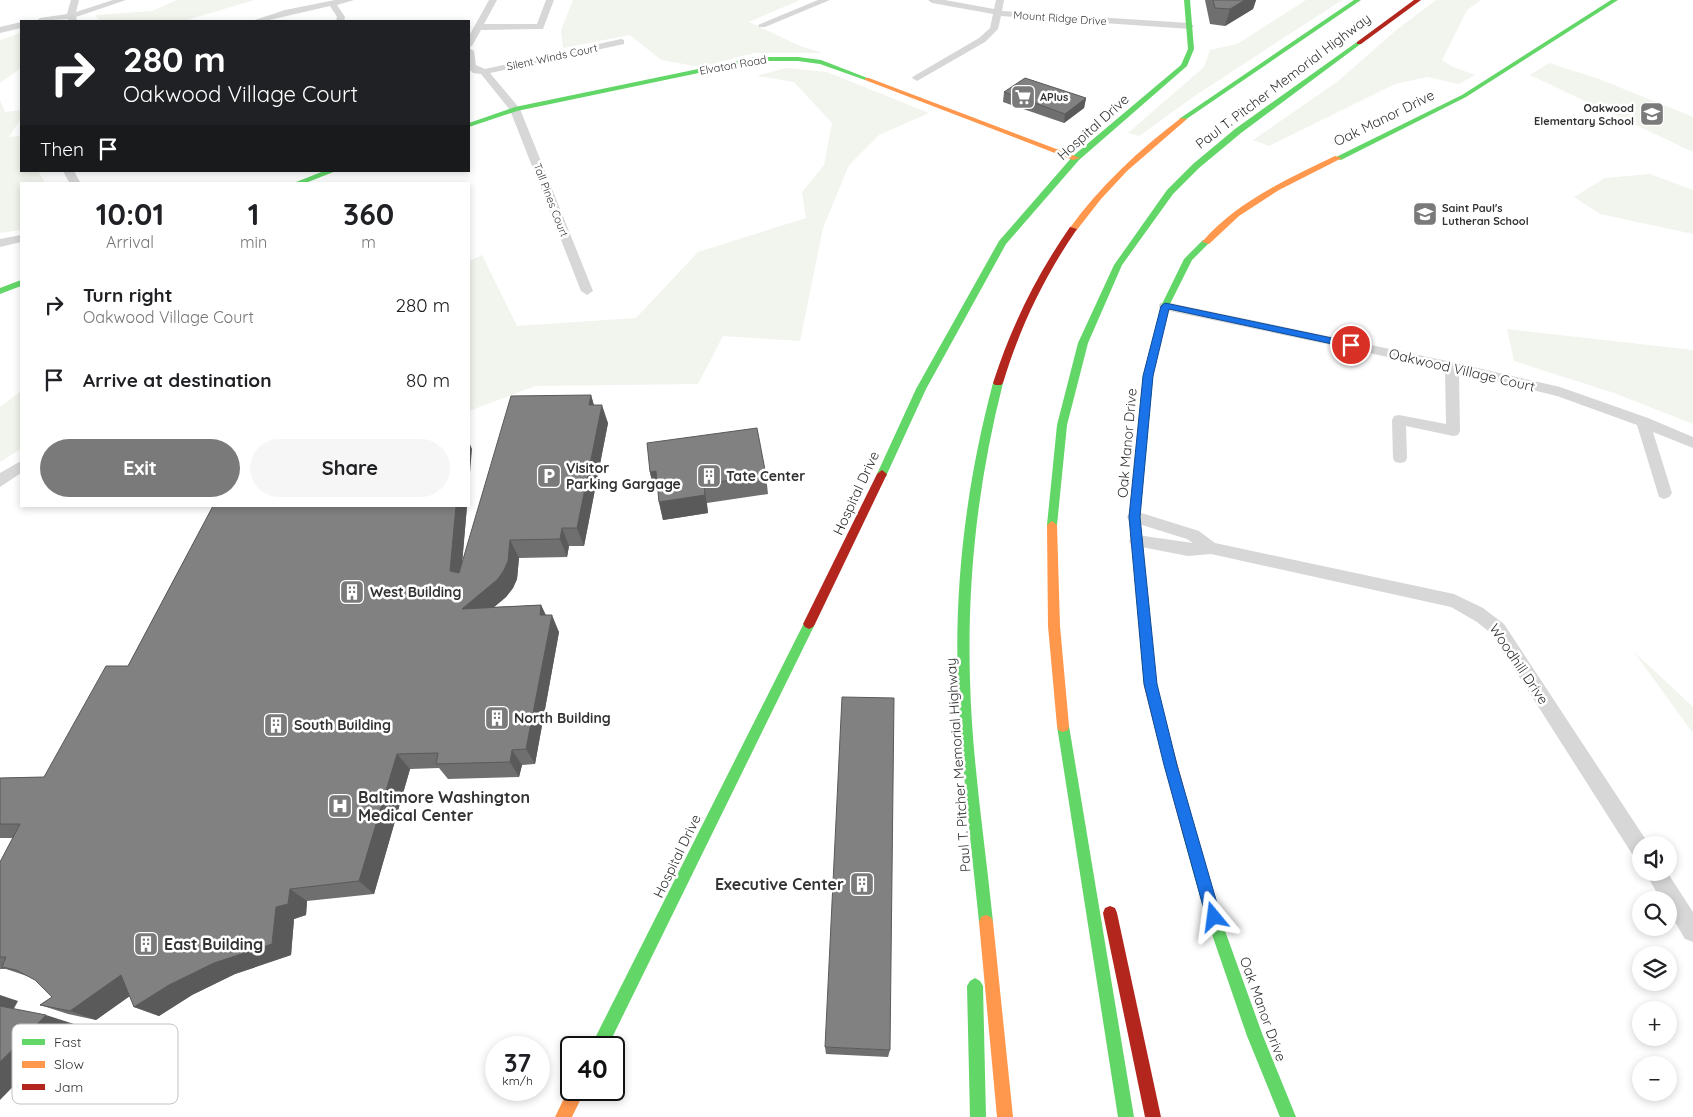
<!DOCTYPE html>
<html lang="en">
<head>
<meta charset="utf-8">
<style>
	:root { --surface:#fff; --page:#f6f6f6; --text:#202124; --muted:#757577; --accent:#7a7a7a }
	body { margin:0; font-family:Quicksand,sans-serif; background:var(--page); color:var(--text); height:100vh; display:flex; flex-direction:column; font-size:19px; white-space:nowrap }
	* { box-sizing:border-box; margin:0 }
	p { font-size:16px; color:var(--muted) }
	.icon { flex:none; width:28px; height:28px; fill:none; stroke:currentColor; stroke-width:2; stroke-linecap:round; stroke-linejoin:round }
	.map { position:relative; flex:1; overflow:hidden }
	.drawer { position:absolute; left:20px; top:182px; width:450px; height:325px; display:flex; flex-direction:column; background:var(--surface); border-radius:0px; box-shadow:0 2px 8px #0003 }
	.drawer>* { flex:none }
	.top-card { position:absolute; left:20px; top:20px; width:450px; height:152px; border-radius:0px; box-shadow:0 2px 8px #0003; background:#202124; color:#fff; overflow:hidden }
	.fabs { position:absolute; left:1632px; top:836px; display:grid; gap:10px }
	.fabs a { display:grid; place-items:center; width:45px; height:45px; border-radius:50%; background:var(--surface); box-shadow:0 2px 8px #0003; font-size:25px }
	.speed { position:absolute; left:485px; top:1036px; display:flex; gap:10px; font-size:25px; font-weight:700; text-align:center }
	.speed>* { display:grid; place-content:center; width:65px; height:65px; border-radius:50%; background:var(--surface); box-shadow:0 2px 8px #0003; line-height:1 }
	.speed small { font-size:12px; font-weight:400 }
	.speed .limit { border:2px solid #111; border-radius:8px; background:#fff; color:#111 }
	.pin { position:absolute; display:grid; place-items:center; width:42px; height:42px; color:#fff; margin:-21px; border:2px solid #fff; border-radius:50%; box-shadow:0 1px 5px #0007 }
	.me { position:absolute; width:55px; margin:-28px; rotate:344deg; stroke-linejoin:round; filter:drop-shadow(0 0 4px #0008) }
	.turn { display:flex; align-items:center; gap:18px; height:105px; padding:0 20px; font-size:22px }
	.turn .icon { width:65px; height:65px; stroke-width:2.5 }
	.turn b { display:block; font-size:35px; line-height:42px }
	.then { display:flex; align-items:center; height:48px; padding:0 20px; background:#0003; gap:10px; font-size:19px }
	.eta { display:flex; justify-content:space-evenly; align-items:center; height:85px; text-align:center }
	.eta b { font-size:30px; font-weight:700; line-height:35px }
	.primary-button { display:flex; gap:10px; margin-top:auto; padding:10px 20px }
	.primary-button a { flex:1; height:58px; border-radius:30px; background:var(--accent); color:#fff; font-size:20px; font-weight:700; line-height:58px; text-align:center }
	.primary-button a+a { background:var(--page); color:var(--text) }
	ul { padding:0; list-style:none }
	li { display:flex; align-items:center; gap:15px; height:75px; padding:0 20px }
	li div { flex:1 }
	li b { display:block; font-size:19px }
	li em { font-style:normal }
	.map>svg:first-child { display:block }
	.green { fill:#f1f5ed }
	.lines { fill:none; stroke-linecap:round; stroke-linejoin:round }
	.street { fill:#d7d7d7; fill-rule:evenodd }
	.fast { fill:#63d668; fill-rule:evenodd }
	.slow { fill:#ff974d; fill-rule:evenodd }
	.jam { fill:#b3261e; fill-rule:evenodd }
	.wall { fill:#6f6f6f }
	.shaded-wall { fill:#5a5a5a }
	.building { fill:#818181; stroke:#5a5a5a }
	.route { fill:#1a73e8; stroke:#114b97 }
	.labels { text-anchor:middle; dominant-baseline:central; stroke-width:5; stroke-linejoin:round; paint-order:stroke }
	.far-street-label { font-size:11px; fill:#333; stroke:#fff }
	.far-poi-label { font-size:11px; font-weight:bold; fill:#333; stroke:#fff; text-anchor:start }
	.street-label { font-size:14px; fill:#333; stroke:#fff }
	.poi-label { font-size:14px; font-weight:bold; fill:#333; stroke:#fff; text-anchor:start }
	.near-poi-label { font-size:16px; font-weight:bold; fill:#333; stroke:#fff; text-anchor:start }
	.key { fill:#fff; stroke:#c2c2c2; stroke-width:1 }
	.key-label { font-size:14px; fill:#333 }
</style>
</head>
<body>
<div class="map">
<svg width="1693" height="1117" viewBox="0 0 1693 1117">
	<rect width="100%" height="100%" fill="#fff"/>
	<g class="green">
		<polygon points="177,0 255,0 183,21 100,21 95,15 152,11"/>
		<polygon points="573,0 800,0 749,22 800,46 823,53 754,53 701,67 661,60 630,35 563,48 561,30"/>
		<polygon points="1306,0 1342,0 1196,95 1139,136 1128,133 1204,67 1210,50 1237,44"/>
		<polygon points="1436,0 1481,0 1467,10 1442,60 1453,67 1475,75 1459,84 1427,77 1395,84 1269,146 1253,140 1337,82 1394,32"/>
		<polygon points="21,33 21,68 0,83 0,40"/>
		<polygon points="1549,63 1599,79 1693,117 1693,152 1530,75"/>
		<polygon points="786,68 827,72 929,113 879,135 849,165 823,228 800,341 723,336 698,384 535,386 469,411 469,261 482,255 517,326 636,318 698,252 806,218 802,192 824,165 832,123 794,82 757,76"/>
		<polygon points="0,100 5,112 21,110 21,118 9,137 21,136 21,171 38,171 46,184 21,184 21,230 0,233"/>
		<polygon points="1650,174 1693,190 1693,234 1600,214 1574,197 1605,178"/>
		<polygon points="1507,329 1693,350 1693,424 1614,393 1514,361"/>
		<polygon points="21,391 21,449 0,462 0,407"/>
		<polygon points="1634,652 1693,707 1693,733"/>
	</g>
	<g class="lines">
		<g class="street">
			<polygon points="71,0 79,0 76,12 113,0 126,0 76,17 77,21 69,21 68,19 36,21 40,18 67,14"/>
			<polygon points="335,0 354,0 337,5 345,17 344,21 336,21 337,17 330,6 265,21 252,21 285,10"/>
			<polygon points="489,0 497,0 484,24 537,24 546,0 554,0 543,29 481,30 472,46 469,47 469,36"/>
			<polygon points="818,0 830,0 765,27 759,27 758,25"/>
			<polygon points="928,0 945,0 994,9 996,0 1004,0 1002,11 1190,23 1194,26 1190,29 1001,16 998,29 985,42 917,81 912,78 914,76 979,38 990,28 993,14 932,3"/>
			<polygon points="21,22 21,28 0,33 0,27"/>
			<polygon points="621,39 624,40 624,44 490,73 520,109 593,291 587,295 581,291 510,110 481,74 473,73 469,69 469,48 474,51 476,65 485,69"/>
			<polygon points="63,171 74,171 81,184 70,184"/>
			<polygon points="21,235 21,242 0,247 0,239"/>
			<polygon points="1165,302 1452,362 1560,387 1648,418 1693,437 1693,448 1653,432 1672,493 1669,497 1664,499 1659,497 1637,425 1557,396 1459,372 1460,431 1458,435 1453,436 1406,426 1407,458 1405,462 1400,463 1395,462 1393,458 1392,420 1394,416 1399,415 1446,424 1445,369 1160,309 1159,306 1160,303"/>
			<polygon points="21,461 21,473 0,487 0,473"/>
			<polygon points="1135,511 1199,531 1215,543 1454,594 1483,608 1504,624 1648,843 1649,845 1641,845 1641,860 1634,857 1492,634 1477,622 1451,607 1211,554 1188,556 1131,545 1129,541 1131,537 1137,535 1193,543 1187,539 1129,521 1127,517 1129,513"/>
			<polygon points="1645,872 1667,872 1693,912 1693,942 1685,939 1669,912 1669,900 1661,900"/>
		</g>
		<g class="fast">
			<polygon points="1184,0 1190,0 1194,49 1187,66 1079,160 1006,244 926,389 887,474 886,477 878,477 877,474 916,389 999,241 1073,156 1181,65 1188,49"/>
			<polygon points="1354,0 1361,0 1185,120 1179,119"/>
			<polygon points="1611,0 1618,0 1466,97 1341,160 1334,158 1462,95"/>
			<polygon points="1357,42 1362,43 1241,133 1199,168 1173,194 1122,265 1088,343 1067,425 1057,525 1052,529 1048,528 1047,525 1057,425 1078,343 1114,265 1167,190 1193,164 1235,129"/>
			<polygon points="756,57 798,57 821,60 870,79 865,80 820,64 798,61 756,61 517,111 469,127 469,123 515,107"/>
			<polygon points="324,171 336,171 303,184 291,184"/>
			<polygon points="1203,240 1210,242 1192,260 1169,306 1153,376 1140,517 1156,686 1154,690 1150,691 1146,690 1144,686 1130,517 1143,376 1161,306 1184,259"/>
			<polygon points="21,280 21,286 0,294 0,288"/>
			<path d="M998,380L1003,383C978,481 967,579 970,680C972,761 985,842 993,922L991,927L986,929L981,927L979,922C971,843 961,763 958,684C954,582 967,481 993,383Z"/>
			<polygon points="809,619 813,621 815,624 607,1048 590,1048 805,621"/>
			<polygon points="1063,720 1068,722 1069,726 1134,1117 1118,1117 1057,726 1058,722"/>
			<polygon points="1189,825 1194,827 1196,832 1220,917 1263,1036 1296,1117 1280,1117 1247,1036 1206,917 1182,832 1184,827"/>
			<polygon points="975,978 980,981 983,986 986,1117 970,1117 967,986 970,981"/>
		</g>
		<g class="slow">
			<polygon points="865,78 869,78 1080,158 1073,160 865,80"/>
			<path d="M1181,118L1187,119L1127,171L1101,199L1076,231H1070L1069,229C1100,186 1139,150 1181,118Z"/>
			<path d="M1335,156L1342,158L1279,190L1239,216L1209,244L1202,242C1237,201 1288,179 1335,156Z"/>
			<polygon points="1052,521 1057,525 1060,626 1069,726 1068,730 1063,732 1058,730 1057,726 1048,626 1047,525"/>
			<polygon points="1150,681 1154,682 1156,686 1196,832 1194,837 1189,839 1184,837 1182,832 1144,686 1146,682"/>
			<polygon points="986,915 991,917 993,922 1013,1117 997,1117 979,922 981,917"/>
			<polygon points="571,1084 571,1090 585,1090 572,1117 555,1117"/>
		</g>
		<g class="jam">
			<polygon points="1414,0 1421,0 1361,44 1357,44 1357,42"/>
			<path d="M1070,227L1077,229C1044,277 1020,327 1003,383L1001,385H995L993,383C1011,327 1036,276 1070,227Z"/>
			<polygon points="882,470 887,474 815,624 813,627 809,629 805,627 803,624 877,474"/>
			<polygon points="1110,906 1115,908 1117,913 1161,1117 1145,1117 1103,913 1105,908"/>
		</g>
	</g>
	<g class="wall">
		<polygon points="1205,0 1256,0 1253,9 1225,26 1210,24"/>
		<polygon points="1004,92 1086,98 1084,108 1064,123 1003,102"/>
		<polygon points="591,395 594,405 608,423 584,546 569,546 567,557 519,558 517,579 513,588 506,597 494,607 541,605 546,615 559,632 535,764 522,765 519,777 448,779 439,768 410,769 374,894 307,901 306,915 294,919 291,955 235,974 192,995 159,1016 134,1007 130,996 96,1020 68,1014 40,1005 52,997 35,980 30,977 6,969 0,969 0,862 13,838 0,838 0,778 44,777 128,666 213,506 467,506 462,562"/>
		<polygon points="650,472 766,475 768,494 707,503 708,513 663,520 659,502 658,490 654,491"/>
		<polygon points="825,1047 890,1050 888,1057 826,1054"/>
	</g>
	<g class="shaded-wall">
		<polygon points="1245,0 1256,0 1253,9 1225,26 1230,9"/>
		<polygon points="1086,98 1084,108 1064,123 1065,114"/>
		<polygon points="591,395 596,414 589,405"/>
		<polygon points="602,405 608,423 584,546 577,528"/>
		<polygon points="469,442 472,449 469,484"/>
		<polygon points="656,471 660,490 654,491 650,472"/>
		<polygon points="704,484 708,513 663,520 659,502"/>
		<polygon points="456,506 467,506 460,589 450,571"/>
		<polygon points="562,528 569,546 567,557 560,539"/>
		<polygon points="510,540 519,558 517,579 513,588 506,597 472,626 462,609"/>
		<polygon points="541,605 549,623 540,615"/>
		<polygon points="552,615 559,632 535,764 526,749"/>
		<polygon points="512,750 522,765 519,777 510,762"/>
		<polygon points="397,754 410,769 374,894 359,881"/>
		<polygon points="290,889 307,901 306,915 294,919 291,955 235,974 192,995 159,1016 134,1007 276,907"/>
		<polygon points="121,975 145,985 96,1020 70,1011"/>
		<polygon points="0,995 18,1001 12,1012 0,1008"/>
		<polygon points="46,1015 74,1024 0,1100 0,1062"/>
	</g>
	<g class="building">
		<polygon points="1213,0 1245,0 1230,9 1215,8"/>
		<polygon points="1025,78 1086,98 1065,114 1004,92"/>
		<polygon points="591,395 589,405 602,405 577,528 562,528 560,539 510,540 508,561 504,570 498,579 462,609 541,605 540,615 552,615 526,749 512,750 510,762 436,764 438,753 397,754 359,881 290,889 288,904 276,907 272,944 214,963 169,985 134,1007 121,975 70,1011 40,1005 52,997 35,980 16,970 2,967 6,957 0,957 0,862 20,824 0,824 0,778 44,777 106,666 128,666 213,506 456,506 450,571 459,573 511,396"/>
		<polygon points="757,428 766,475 704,484 705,495 659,502 656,471 650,472 647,443"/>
		<polygon points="842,697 894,698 890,1050 825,1047"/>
		<polygon points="0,1006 46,1015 0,1062"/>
	</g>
	<polygon class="route" points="1165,303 1351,342 1355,345 1351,348 1169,309 1153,376 1140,517 1157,684 1177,765 1221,917 1219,922 1214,924 1208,922 1206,917 1164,765 1144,684 1129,517 1143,376 1161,306"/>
	<defs>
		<symbol id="supermarket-square" viewBox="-11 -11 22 22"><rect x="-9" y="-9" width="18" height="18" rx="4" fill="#7a7a7a" stroke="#fff"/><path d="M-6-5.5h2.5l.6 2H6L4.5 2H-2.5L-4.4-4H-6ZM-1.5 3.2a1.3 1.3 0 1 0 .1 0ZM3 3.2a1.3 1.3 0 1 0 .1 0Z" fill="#fff"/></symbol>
		<symbol id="school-square" viewBox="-11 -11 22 22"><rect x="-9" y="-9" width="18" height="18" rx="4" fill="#7a7a7a" stroke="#fff"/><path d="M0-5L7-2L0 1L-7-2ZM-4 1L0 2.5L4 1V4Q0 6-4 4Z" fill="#fff"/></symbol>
		<symbol id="parking-square" viewBox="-11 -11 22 22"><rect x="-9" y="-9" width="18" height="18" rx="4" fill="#7a7a7a" stroke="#fff"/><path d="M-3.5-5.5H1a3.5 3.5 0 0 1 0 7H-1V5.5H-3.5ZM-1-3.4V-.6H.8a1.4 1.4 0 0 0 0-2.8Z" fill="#fff"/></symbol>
		<symbol id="building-square" viewBox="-11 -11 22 22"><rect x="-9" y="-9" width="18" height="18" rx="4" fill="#7a7a7a" stroke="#fff"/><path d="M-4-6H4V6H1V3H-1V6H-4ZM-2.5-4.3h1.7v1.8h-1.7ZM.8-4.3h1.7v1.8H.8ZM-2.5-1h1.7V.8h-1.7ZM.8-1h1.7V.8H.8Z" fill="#fff"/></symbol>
		<symbol id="hospital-square" viewBox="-11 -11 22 22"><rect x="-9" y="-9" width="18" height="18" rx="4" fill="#7a7a7a" stroke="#fff"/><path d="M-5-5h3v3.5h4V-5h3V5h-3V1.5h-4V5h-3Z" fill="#fff"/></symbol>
	</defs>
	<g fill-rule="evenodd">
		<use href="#supermarket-square" x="1009" y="83" width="28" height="28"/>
		<use href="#school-square" x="1638" y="100" width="28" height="28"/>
		<use href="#school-square" x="1411" y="200" width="28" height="28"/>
		<use href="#parking-square" x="535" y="462" width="28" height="28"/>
		<use href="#building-square" x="695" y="462" width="28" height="28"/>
		<use href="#building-square" x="338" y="578" width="28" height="28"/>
		<use href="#building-square" x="483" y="704" width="28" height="28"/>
		<use href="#building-square" x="262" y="711" width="28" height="28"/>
		<use href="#hospital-square" x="326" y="792" width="28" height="28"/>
		<use href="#building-square" x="848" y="870" width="28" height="28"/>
		<use href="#building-square" x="132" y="930" width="28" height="28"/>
	</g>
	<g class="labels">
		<g class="far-street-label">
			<text transform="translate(1060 18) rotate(4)">Mount Ridge Drive</text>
			<text transform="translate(552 57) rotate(-12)">Silent Winds Court</text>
			<text transform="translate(733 65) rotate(-10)">Elvaton Road</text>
			<text transform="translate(551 200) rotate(69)">Tall Pines Court</text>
		</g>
		<g class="far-poi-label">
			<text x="1040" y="97">APlus</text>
			<text x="1634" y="108" text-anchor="end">Oakwood<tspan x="1634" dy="13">Elementary School</tspan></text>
			<text x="1442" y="208">Saint Paul's<tspan x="1442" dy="13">Lutheran School</tspan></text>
		</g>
		<g class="street-label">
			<text transform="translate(1283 81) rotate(-37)">Paul T. Pitcher Memorial Highway</text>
			<text transform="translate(1384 118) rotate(-26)">Oak Manor Drive</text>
			<text transform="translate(1093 127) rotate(-42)">Hospital Drive</text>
			<text transform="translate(1462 370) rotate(13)">Oakwood Village Court</text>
			<text transform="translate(1127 443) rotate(-85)">Oak Manor Drive</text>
			<text transform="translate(856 493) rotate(-65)">Hospital Drive</text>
			<text transform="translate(1519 664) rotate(56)">Woodhill Drive</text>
			<text transform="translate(958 765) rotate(-94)">Paul T. Pitcher Memorial Highway</text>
			<text transform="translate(677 856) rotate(-64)">Hospital Drive</text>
			<text transform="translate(1263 1009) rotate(70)">Oak Manor Drive</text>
		</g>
		<g class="poi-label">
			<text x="566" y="468">Visitor<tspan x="566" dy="16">Parking Gargage</tspan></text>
			<text x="726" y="476">Tate Center</text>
			<text x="370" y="592">West Building</text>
			<text x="514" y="718">North Building</text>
			<text x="294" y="725">South Building</text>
		</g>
		<g class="near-poi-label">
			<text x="358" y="797">Baltimore Washington<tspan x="358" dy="18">Medical Center</tspan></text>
			<text x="844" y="884" text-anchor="end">Executive Center</text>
			<text x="164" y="944">East Building</text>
		</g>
	</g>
	<rect x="12" y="1024" width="166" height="80" rx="8" class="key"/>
	<rect x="22" y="1039" width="23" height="6" fill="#63d668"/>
	<rect x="22" y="1061" width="23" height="7" fill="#ff974d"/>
	<rect x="22" y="1084" width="23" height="6" fill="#b3261e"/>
	<g class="key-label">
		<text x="54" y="1047">Fast</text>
		<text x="54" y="1069">Slow</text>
		<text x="54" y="1092">Jam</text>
	</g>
</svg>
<div class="fabs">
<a><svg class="icon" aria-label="sound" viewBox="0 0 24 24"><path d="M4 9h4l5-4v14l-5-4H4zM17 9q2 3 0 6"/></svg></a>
<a><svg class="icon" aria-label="search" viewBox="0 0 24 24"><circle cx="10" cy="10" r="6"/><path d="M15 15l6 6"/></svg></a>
<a><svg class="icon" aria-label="layers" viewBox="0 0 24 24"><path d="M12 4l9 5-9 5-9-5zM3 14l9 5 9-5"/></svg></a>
<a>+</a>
<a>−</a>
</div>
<div class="speed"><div>37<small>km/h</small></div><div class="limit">40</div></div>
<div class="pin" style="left:1351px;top:345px;background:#d93025"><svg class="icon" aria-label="arrive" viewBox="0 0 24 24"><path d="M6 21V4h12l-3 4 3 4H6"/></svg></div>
<svg class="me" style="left:1214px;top:917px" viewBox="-20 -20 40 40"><path d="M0-17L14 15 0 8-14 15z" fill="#1a73e8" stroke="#fff" stroke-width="4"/></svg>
<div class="top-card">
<div class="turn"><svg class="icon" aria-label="right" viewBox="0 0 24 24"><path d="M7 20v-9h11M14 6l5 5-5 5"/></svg><div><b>280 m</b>Oakwood Village Court</div></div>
<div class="then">Then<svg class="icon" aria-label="arrive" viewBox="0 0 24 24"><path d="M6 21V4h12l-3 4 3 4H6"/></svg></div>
</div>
<section class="drawer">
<div class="eta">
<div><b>10:01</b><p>Arrival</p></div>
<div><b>1</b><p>min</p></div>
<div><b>360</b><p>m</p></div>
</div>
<ul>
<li><svg class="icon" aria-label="right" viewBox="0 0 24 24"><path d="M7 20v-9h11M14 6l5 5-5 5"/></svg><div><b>Turn right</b><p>Oakwood Village Court</p></div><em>280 m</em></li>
<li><svg class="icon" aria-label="arrive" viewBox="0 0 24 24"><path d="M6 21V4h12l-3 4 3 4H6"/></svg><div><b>Arrive at destination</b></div><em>80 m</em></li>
</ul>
<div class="primary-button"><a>Exit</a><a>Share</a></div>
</section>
</div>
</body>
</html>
